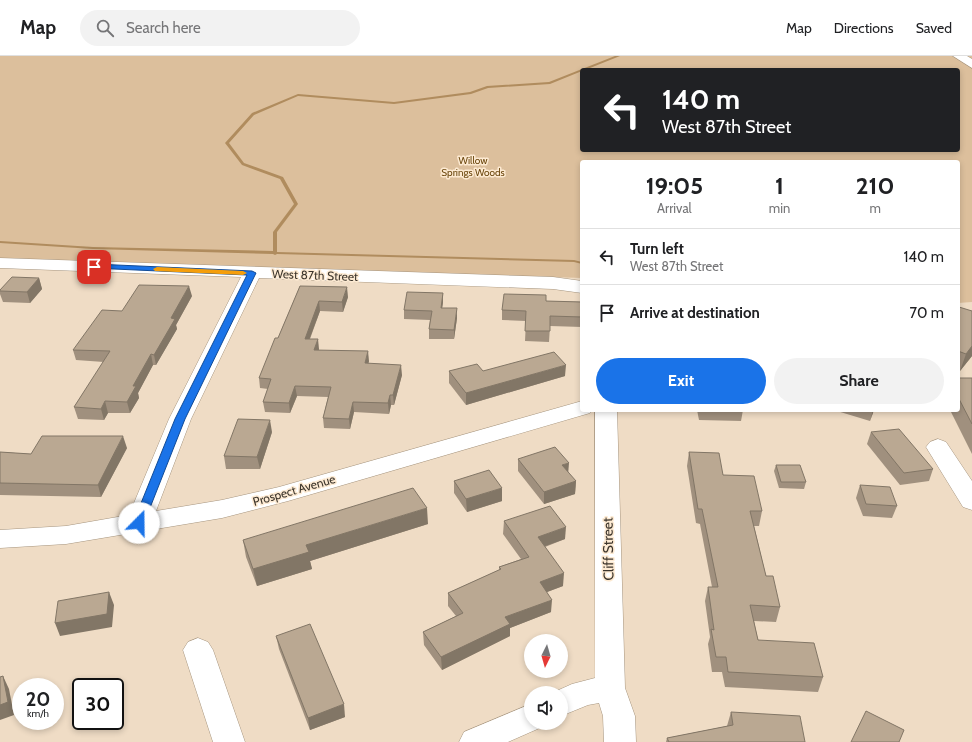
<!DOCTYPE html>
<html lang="en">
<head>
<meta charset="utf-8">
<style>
	:root { --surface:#fff; --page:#f2f2f2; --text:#202124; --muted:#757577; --line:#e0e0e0; --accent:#1a73e8 }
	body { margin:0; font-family:Cabin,sans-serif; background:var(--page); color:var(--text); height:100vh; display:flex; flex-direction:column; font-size:15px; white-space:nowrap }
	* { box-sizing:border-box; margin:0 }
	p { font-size:13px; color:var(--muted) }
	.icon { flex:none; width:22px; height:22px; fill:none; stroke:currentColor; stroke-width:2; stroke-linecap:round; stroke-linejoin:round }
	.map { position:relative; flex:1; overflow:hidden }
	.sheet { position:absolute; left:580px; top:104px; width:380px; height:252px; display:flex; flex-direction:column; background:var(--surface); border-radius:4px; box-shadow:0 2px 6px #0003 }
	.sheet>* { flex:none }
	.banner { position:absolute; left:580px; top:12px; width:380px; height:84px; border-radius:4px; box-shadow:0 2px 6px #0003; background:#202124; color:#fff; overflow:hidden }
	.needle { width:26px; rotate:185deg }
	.fabs { position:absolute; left:524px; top:578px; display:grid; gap:8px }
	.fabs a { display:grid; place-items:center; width:44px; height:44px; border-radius:50%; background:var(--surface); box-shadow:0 2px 6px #0003; font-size:20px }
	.speed { position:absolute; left:12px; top:622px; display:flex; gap:8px; font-size:20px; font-weight:700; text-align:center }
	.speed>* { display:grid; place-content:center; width:52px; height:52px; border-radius:50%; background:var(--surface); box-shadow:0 2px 6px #0003; line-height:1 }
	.speed small { font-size:10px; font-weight:400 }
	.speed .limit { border:2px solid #111; border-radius:6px; background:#fff; color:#111 }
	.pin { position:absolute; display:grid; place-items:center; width:34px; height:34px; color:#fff; margin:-17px; border-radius:8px; box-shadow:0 2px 6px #0006 }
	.me { position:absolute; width:44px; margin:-22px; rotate:22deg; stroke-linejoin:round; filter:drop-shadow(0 0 3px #0008) }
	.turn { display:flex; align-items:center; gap:14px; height:84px; padding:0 16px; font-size:18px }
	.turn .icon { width:52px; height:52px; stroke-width:2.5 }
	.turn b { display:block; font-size:28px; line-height:34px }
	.eta { display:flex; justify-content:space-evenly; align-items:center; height:68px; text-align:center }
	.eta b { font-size:24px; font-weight:800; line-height:28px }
	.cta { display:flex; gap:8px; margin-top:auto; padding:8px 16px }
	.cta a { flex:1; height:46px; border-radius:24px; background:var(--accent); color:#fff; font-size:16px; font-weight:800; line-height:46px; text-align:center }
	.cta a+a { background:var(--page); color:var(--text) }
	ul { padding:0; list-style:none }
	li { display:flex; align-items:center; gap:12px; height:56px; padding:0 16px; border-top:1px solid var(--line) }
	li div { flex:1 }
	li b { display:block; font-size:15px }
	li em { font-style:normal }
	header { display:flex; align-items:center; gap:24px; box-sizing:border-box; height:56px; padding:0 20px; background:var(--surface); border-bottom:1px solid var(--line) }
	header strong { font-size:19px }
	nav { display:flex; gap:22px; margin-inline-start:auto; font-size:14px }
	.search { width:280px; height:36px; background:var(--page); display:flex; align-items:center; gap:10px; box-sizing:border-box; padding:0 14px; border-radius:22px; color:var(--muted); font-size:15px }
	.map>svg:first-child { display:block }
	.green { fill:#dcbf9c; fill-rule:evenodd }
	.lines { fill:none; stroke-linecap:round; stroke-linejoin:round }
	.stream { fill:#b08c5e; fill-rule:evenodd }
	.minor-casing { stroke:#a6957f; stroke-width:1 }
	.minor { fill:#fff; fill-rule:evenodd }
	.wall { fill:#a0907e }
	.shaded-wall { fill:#827666 }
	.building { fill:#baa892; stroke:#827666 }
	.route { fill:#1a73e8; stroke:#114b97 }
	.slow { fill:#f59e0b }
	.labels { text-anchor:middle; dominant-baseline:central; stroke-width:3; stroke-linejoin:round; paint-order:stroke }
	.far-park-label { font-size:10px; fill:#6c480f; stroke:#fdead2 }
	.street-label { font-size:12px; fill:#3c352c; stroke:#fdead2 }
	.near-street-label { font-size:14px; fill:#3c352c; stroke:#fdead2 }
</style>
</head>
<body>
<header>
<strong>Map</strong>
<div class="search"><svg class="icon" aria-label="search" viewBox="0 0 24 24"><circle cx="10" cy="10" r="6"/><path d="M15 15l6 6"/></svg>Search here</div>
<nav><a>Map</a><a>Directions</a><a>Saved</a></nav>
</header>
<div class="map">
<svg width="972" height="686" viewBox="0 0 972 686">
	<rect width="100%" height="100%" fill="#efdcc5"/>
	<path class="green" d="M0,0H972V246L958,247V106H582V222L0,203ZM582,14H958V94H582Z"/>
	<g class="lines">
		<polygon class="stream" points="615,0 620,0 585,14 582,14 582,15 550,28 488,32 471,38 394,48 298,40 254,59 229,87 244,107 283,121 298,148 277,176 277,196 574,204 582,206 582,208 574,206 277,198 275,199 273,198 93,193 0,187 0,185 93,191 273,195 273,176 294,148 280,123 242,109 225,87 252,57 298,38 394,46 470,36 487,30 549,26"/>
		<defs>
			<g id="minor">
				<polygon points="953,0 967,0 972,3 972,12"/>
				<polygon points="0,202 553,221 582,225 582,237 553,233 259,222 191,363 156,455 222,444 279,431 582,345 582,354 592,354 590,357 288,445 222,462 66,488 0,492 0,474 66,470 129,459 169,363 241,221 0,212"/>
				<polygon points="595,354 617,354 625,632 635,660 636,686 604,686 603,660 599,647 588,649 561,660 561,637 552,637 572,628 595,622"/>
				<polygon points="938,383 946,386 972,425 972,454 963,451 926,391 930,386"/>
				<polygon points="198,582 208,586 213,594 245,686 213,686 183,594 188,586"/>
				<polygon points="531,648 531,667 544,667 542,671 508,686 459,686 464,676"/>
			</g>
		</defs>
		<use href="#minor" class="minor-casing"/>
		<use href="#minor" class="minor"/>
	</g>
	<g class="wall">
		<polygon points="39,222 42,233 30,247 3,246 0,238 0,234"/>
		<polygon points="300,230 348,241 343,256 320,255 310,283 319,293 319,294 369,305 368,307 402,319 394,349 391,349 389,358 354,356 350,373 324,372 323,362 328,341 297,340 290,357 265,356 263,346 268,333 260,332 259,322 278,282"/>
		<polygon points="443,237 443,246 442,252 457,262 454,283 429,283 429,273 430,264 404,263 404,254"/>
		<polygon points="192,240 176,269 177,273 156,309 153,309 138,337 139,342 130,357 108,357 104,364 78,363 74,351 104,306 76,304 73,294 122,255"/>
		<polygon points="546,245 582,246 582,271 550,270 549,286 525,285 526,265 502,264 502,254"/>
		<polygon points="958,252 972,255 972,300 960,315 958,314"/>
		<polygon points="449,315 483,315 565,320 466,349 449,327"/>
		<polygon points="958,322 972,322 972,398 950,354 958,354"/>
		<polygon points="697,354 743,354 741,365 699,364"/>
		<polygon points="837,354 874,354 870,365 837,355"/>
		<polygon points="272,376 260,413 226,413 224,400"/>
		<polygon points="871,376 933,413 929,425 900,429 867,388"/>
		<polygon points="127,392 101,441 0,439 0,396 31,398"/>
		<polygon points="689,396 723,419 762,455 759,470 754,470 766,520 780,551 776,566 754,565 758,584 823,621 818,636 725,631 722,616 712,616 708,588 710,581 705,545 708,531 712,531 700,468 696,467 687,410"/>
		<polygon points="518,403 576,425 575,438 544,448 518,415"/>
		<polygon points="776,409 806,426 804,433 779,432 774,415"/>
		<polygon points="454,425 502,445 467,456 454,437"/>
		<polygon points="860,429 897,450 892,462 863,460 856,442"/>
		<polygon points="504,465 565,483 545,491 563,530 547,536 551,556 510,572 510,580 442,614 424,589 423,576 456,560 448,550 448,537 499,514 499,511 521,503 503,478"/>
		<polygon points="428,468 310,505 312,513 257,530 246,501 243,484"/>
		<polygon points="276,580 345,661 310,674 279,593"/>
		<polygon points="731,656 805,686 666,686 667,682 727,670"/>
	</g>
	<g class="shaded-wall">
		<polygon points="39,222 42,233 30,247 27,236"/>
		<polygon points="189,230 192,240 176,269 177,273 156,309 154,299 171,262"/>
		<polygon points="347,231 348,241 343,256 342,246"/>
		<polygon points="443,237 443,246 441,261 441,252"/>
		<polygon points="319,245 320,255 306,292 305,283"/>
		<polygon points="457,252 457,262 454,283 454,274"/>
		<polygon points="318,283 319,293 315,304 314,294"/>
		<polygon points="972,290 972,300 960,315 966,298"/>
		<polygon points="368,295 369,305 366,317 365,307"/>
		<polygon points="151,298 153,309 138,337 139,342 130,357 127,346 133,330"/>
		<polygon points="401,309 402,319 394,349 393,339"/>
		<polygon points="566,309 565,320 466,349 466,337"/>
		<polygon points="295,330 297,340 290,357 289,347"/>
		<polygon points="390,339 391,349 389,358 388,347"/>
		<polygon points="105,345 108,357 104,364 101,353"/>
		<polygon points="353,346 354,356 350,373 349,363"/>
		<polygon points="873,354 874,354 870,365"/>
		<polygon points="270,364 272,376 260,413 257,401"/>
		<polygon points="123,380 127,392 101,441 98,429"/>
		<polygon points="569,407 568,419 562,409"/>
		<polygon points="576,425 575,438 544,448 544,436"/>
		<polygon points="502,432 502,445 467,456 466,443"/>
		<polygon points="427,452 428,468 310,505 312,513 257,530 253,513 306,489"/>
		<polygon points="566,471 565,483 537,493 538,481"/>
		<polygon points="564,517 563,530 539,539 540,526"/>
		<polygon points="109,536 114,549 112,571 60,580 55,567"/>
		<polygon points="552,544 551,556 510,572 510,580 442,614 441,601 505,561"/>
		<polygon points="3,620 9,633 14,659 0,664 0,649"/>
		<polygon points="344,648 345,661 310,674 308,662"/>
	</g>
	<g class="building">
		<polygon points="12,221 39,222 27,236 0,235 0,234"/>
		<polygon points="139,229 189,230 171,262 175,263 154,299 151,298 133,330 136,330 127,346 105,345 101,353 74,351 110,295 73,294 102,254 122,255"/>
		<polygon points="300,230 347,231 342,246 319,245 305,283 318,283 314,294 368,295 365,307 401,309 393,339 390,339 388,347 353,346 349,363 323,362 331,331 295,330 289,347 263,346 271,323 259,322 275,282 278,282"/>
		<polygon points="407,236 443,237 441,252 457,252 454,274 429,273 432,255 404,254"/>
		<polygon points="504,238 546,239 546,245 582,246 582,261 550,260 550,275 525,275 526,255 502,254"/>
		<polygon points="959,251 972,255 972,290 966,298 958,295 958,252"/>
		<polygon points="554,296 566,309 466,337 449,315 477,308 483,315"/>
		<polygon points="958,322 972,322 972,368 958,341"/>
		<polygon points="238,363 270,364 257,401 224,400"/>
		<polygon points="899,373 933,413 904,417 871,376"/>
		<polygon points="42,380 123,380 98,429 0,427 0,396 31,398"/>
		<polygon points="555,391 569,407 562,409 576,425 544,436 518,403"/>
		<polygon points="689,396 719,397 723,419 754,420 762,455 750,455 766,520 773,520 780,551 750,549 758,584 814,587 823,621 728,616 726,601 716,601 711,573 714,574 708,531 718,531 702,453 698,453"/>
		<polygon points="776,409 800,409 806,426 781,426"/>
		<polygon points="489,414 502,432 466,443 454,425"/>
		<polygon points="860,429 890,431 897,450 866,448"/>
		<polygon points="413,432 427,452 306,489 309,496 253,513 243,484"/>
		<polygon points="550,450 566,471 538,481 564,517 540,526 552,544 505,561 510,568 441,601 423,576 463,557 448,537 501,513 499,511 529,501 504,465"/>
		<polygon points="109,536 107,558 55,567 58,545"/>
		<polygon points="310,568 344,648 308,662 276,580"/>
		<polygon points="3,620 8,646 0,649 0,621"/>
		<polygon points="866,655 904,674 899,686 851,686"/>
		<polygon points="731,656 800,660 805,686 669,686 667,682 733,669"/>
	</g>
	<polygon class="route" points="94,208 252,215 256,217 185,363 144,467 139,470 133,467 175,363 247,219 92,212 91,211"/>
	<polygon class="slow" points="157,211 243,215 247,217 243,219 155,215 153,213"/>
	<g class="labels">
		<g class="far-park-label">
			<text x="473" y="104">Willow<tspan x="473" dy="12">Springs Woods</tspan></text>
		</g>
		<g class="street-label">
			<text transform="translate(315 219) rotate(2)">West 87th Street</text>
			<text transform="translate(294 434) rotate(-16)">Prospect Avenue</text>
		</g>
		<g class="near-street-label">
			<text transform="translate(608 493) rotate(-91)">Cliff Street</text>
		</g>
	</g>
</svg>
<div class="fabs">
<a><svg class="needle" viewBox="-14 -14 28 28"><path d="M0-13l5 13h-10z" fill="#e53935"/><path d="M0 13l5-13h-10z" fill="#757577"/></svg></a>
<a><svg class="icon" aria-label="sound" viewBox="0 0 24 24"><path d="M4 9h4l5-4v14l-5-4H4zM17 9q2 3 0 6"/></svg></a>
</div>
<div class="speed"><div>20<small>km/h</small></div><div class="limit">30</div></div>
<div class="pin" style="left:94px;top:211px;background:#d93025"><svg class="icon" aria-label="arrive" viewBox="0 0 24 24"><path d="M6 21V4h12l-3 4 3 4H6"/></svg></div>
<svg class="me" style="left:139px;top:467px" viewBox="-20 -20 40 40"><circle r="19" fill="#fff"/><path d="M0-13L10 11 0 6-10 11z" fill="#1a73e8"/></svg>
<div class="banner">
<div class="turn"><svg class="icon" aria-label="left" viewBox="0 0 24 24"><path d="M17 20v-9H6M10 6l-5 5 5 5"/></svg><div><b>140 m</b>West 87th Street</div></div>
</div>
<section class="sheet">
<div class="eta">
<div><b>19:05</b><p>Arrival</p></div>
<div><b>1</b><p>min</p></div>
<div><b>210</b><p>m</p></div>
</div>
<ul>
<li><svg class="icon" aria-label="left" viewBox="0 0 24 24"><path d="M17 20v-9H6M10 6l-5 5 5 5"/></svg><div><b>Turn left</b><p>West 87th Street</p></div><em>140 m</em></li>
<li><svg class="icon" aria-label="arrive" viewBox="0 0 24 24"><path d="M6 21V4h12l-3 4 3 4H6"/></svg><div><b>Arrive at destination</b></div><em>70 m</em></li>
</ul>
<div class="cta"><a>Exit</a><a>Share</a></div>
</section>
</div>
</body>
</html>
